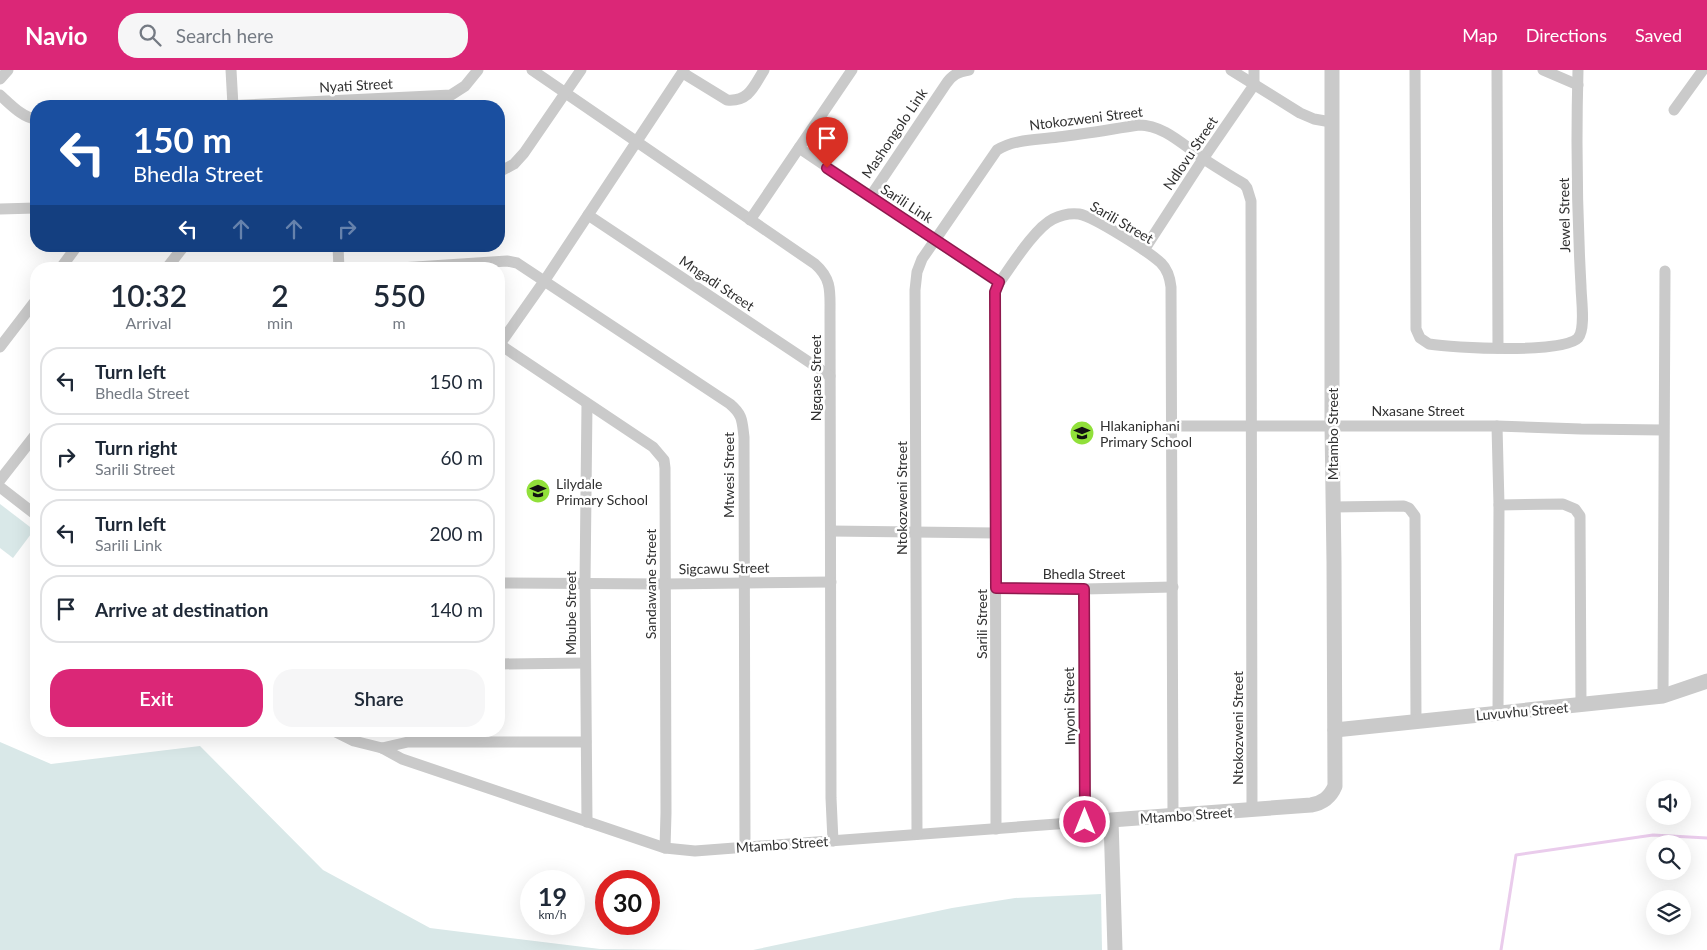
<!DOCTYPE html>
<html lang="en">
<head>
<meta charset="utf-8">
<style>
	:root { --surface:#fff; --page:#f6f6f7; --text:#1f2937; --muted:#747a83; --line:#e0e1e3; --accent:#db2777 }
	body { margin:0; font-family:Lato,sans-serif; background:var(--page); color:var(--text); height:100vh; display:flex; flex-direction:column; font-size:19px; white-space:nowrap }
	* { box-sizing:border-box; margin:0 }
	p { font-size:16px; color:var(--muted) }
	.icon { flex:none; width:28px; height:28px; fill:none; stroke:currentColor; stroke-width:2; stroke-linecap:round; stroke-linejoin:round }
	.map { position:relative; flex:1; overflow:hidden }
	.sheet { position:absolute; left:30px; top:192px; width:475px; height:475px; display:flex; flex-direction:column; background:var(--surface); border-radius:20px; box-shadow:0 5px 20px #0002 }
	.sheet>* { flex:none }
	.banner { position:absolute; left:30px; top:30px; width:475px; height:152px; border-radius:20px; box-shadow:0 5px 20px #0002; background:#1a4fa0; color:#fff; overflow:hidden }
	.fabs { position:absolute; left:1646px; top:710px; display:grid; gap:10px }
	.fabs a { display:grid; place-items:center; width:45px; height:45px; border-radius:50%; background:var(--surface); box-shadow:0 5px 20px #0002; font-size:25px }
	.speed { position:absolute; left:520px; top:800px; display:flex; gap:10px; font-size:25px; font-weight:700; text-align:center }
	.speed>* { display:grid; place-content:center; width:65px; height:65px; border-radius:50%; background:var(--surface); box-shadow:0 5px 20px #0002; line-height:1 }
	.speed small { font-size:12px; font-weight:400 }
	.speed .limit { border:8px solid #d22; background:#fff; color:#111 }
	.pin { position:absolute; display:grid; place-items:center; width:42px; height:42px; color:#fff; margin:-51px -21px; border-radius:50% 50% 50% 0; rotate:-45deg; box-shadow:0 0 5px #0007 }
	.pin .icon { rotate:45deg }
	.me { position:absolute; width:55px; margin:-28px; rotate:0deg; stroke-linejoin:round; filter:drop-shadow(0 0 4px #0008) }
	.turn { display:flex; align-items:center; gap:18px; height:105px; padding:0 20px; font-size:22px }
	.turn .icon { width:65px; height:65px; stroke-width:2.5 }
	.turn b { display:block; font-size:35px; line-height:42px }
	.lanes { display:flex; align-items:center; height:48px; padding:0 20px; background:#0003; justify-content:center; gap:25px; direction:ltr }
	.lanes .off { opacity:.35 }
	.eta { display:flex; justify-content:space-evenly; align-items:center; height:85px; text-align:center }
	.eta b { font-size:30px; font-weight:600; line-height:35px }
	.button { display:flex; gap:10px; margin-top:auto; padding:10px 20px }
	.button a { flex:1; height:58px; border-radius:20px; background:var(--accent); color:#fff; font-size:20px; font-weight:600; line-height:58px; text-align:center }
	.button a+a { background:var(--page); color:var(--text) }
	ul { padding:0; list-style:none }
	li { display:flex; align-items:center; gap:15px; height:68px; margin:0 10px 8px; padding:0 10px; border:2px solid var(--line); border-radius:20px }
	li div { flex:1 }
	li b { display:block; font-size:19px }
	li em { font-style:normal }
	header { display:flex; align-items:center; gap:30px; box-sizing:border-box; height:70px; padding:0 25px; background:var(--accent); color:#fff }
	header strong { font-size:24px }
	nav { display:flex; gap:28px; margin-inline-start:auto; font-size:18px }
	.search { width:350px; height:45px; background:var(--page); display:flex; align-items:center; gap:12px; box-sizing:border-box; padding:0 18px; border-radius:20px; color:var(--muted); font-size:19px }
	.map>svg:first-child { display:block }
	.green { fill:#d9e8e8 }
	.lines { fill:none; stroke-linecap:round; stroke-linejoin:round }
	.stream { stroke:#eaccec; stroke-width:3 }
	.minor { stroke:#cacaca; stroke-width:11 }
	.tertiary { stroke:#cacaca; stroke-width:15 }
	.route-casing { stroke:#8e194d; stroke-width:12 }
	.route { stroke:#db2777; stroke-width:9 }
	.labels { text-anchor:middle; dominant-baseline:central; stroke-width:5; stroke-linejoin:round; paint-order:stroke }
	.street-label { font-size:14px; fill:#303030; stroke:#fff }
	.poi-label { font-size:14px; fill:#303030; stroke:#fff; text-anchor:start }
</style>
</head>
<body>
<header>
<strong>Navio</strong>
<div class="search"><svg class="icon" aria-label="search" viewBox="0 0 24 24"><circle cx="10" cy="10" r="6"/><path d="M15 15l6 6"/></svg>Search here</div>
<nav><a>Map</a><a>Directions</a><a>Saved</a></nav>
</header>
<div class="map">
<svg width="1707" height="880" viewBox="0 0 1707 880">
	<rect width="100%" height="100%" fill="#fff"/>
	<g class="green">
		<polygon points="0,434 34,460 13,488 0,478"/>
		<polygon points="0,672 51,694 200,676 323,800 430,858 600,879 694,880 0,880"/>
		<polygon points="1101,824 1102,880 753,880 952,838 1015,828"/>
	</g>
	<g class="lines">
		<polyline class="stream" points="1501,880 1516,785 1653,765 1707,768"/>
		<g class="minor">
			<polyline points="231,0 233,36"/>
			<path d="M532,0L815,194C832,209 830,222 830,243L831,728L833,771"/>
			<polyline points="1231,0 1300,43 1314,49 1331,52"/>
			<path d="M1415,0L1416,259L1420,268L1429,274C1453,278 1563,284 1578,268C1586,259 1581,228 1581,216C1577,144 1576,72 1578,0"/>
			<polyline points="1497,0 1498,278"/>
			<polyline points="1543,0 1578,15"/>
			<path d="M683,3L727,30C749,32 754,16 764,0"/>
			<polyline points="0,9 8,0"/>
			<path d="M0,25C10,34 23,48 36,49"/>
			<polyline points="225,36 451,25 465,16 478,0"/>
			<polyline points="1674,40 1703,0"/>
			<polyline points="799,78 999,213"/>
			<polyline points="499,102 514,94 524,83 581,0"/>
			<path d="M870,127L946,14C952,5 958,2 969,0"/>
			<polyline points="0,139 36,138"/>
			<polyline points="588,145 830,306"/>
			<polyline points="750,150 852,0"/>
			<polyline points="338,176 339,199"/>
			<polyline points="1144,180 1203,89 1254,15 1254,0"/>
			<polyline points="60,199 77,176"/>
			<polyline points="166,199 184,176"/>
			<path d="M385,199L507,191L517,193L730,334C743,345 742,351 744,367L745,777"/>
			<polyline points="499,274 653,377 664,390 665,398 666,743 665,778"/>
			<polyline points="500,274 545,210 684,0"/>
			<polyline points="0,277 36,230"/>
			<polyline points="1172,356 1497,356 1581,359 1663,360"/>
			<polyline points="1497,356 1499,435 1498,643"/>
			<polyline points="0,410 36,364"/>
			<polyline points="0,417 36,445"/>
			<polyline points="1499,435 1563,434 1575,439 1580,446 1581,635"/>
			<polyline points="1333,437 1404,436 1409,438 1415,446 1416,650"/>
			<polyline points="831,461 995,463"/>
			<polyline points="499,513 665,514 831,512"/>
			<polyline points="996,518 1084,519 1173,517"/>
			<polyline points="1084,519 1085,752"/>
			<polyline points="499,594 585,593"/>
			<polyline points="1663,626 1665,201"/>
			<polyline points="334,661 354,671 382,678 402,689 665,778 695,781 1111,750"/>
			<polyline points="382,678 408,672 586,672"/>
			<polyline points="587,752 585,513 587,334"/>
			<path d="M996,759L995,222L999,213C1012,195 1035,158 1053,149C1061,145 1071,143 1079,144C1095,147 1149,182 1161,193C1168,200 1170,208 1171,217L1173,746"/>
			<path d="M917,764L915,220L917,202L922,189L997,80C1015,69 1037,70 1058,67C1085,64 1112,59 1139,55C1164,55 1184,76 1204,89C1217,98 1231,106 1244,114L1247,118L1251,131L1252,740"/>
		</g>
		<g class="tertiary">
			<polyline points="1335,660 1663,626 1707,611"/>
			<path d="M1115,880L1111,750L1311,735C1322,733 1330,728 1335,716L1334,492L1332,355V0"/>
		</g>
	</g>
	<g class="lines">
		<defs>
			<polyline id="route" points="827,98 999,212 995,222 996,518 1084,519 1085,752"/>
		</defs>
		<use href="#route" class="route-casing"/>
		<use href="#route" class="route"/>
	</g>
	<defs>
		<symbol id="school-disc" viewBox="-11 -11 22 22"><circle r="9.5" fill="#91e03a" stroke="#fff"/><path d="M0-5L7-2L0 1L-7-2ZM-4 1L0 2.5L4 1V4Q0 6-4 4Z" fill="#111"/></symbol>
	</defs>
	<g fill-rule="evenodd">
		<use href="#school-disc" x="1068" y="349" width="28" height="28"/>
		<use href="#school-disc" x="524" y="407" width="28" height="28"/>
	</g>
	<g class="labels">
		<g class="street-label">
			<text transform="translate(356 15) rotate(-3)">Nyati Street</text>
			<text transform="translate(1086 48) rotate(-7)">Ntokozweni Street</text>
			<text transform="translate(894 63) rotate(-56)">Mashongolo Link</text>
			<text transform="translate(1190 83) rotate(-56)">Ndlovu Street</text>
			<text transform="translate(907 133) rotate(33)">Sarili Link</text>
			<text transform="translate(1564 145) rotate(-91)">Jewel Street</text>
			<text transform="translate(1122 152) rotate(30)">Sarili Street</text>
			<text transform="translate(717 213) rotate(34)">Mngadi Street</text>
			<text transform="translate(815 308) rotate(-90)">Ngqase Street</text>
			<text x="1418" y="340">Nxasane Street</text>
			<text transform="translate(1332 364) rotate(-90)">Mtambo Street</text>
			<text transform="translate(728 405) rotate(-90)">Mtwesi Street</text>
			<text transform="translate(901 428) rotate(-90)">Ntokozweni Street</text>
			<text transform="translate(724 498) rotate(-1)">Sigcawu Street</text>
			<text x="1084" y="503">Bhedla Street</text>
			<text transform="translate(650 514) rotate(-90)">Sandawane Street</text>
			<text transform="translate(570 543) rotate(-90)">Mbube Street</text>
			<text transform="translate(981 554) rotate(-90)">Sarili Street</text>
			<text transform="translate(1069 636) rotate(-91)">Inyoni Street</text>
			<text transform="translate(1522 641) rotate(-5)">Luvuvhu Street</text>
			<text transform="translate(1237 658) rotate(-90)">Ntokozweni Street</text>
			<text transform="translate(1186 745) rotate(-4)">Mtambo Street</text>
			<text transform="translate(782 774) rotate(-4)">Mtambo Street</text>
		</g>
		<g class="poi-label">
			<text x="1100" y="355">Hlakaniphani<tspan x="1100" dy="16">Primary School</tspan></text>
			<text x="556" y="413">Lilydale<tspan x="556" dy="16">Primary School</tspan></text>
		</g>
	</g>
</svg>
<div class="fabs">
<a><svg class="icon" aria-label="sound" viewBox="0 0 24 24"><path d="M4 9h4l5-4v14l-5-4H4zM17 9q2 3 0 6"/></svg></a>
<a><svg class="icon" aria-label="search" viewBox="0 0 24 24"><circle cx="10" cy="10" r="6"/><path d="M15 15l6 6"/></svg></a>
<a><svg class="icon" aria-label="layers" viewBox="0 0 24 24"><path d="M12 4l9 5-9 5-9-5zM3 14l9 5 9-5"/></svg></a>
</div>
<div class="speed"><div>19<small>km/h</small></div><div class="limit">30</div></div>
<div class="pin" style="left:827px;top:98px;background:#d93025"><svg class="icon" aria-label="arrive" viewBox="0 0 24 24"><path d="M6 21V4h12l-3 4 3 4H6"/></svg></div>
<svg class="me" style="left:1085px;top:752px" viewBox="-20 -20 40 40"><circle r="17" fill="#db2777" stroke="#fff" stroke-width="3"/><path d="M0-11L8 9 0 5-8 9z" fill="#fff"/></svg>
<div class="banner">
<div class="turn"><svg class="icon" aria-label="left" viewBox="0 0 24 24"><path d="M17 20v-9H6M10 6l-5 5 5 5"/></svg><div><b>150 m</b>Bhedla Street</div></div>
<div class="lanes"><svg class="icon" aria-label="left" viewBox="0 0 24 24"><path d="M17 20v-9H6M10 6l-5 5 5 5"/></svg><svg class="icon off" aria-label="ahead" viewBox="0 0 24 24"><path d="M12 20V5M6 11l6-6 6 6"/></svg><svg class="icon off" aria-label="ahead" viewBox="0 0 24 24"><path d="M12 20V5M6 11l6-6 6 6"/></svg><svg class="icon off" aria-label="right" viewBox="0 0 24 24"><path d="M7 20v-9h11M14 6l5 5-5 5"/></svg></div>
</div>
<section class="sheet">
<div class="eta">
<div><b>10:32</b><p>Arrival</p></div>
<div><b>2</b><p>min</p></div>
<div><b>550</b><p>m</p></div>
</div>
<ul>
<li><svg class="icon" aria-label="left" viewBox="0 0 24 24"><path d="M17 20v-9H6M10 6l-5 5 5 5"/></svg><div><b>Turn left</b><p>Bhedla Street</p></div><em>150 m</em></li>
<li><svg class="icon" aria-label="right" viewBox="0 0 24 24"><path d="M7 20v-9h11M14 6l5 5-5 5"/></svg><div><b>Turn right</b><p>Sarili Street</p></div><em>60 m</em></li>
<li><svg class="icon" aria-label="left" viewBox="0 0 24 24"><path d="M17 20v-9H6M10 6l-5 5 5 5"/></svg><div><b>Turn left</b><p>Sarili Link</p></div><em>200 m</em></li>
<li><svg class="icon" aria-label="arrive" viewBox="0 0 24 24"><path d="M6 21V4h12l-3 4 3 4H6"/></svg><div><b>Arrive at destination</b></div><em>140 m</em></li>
</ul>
<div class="button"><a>Exit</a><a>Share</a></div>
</section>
</div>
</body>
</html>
